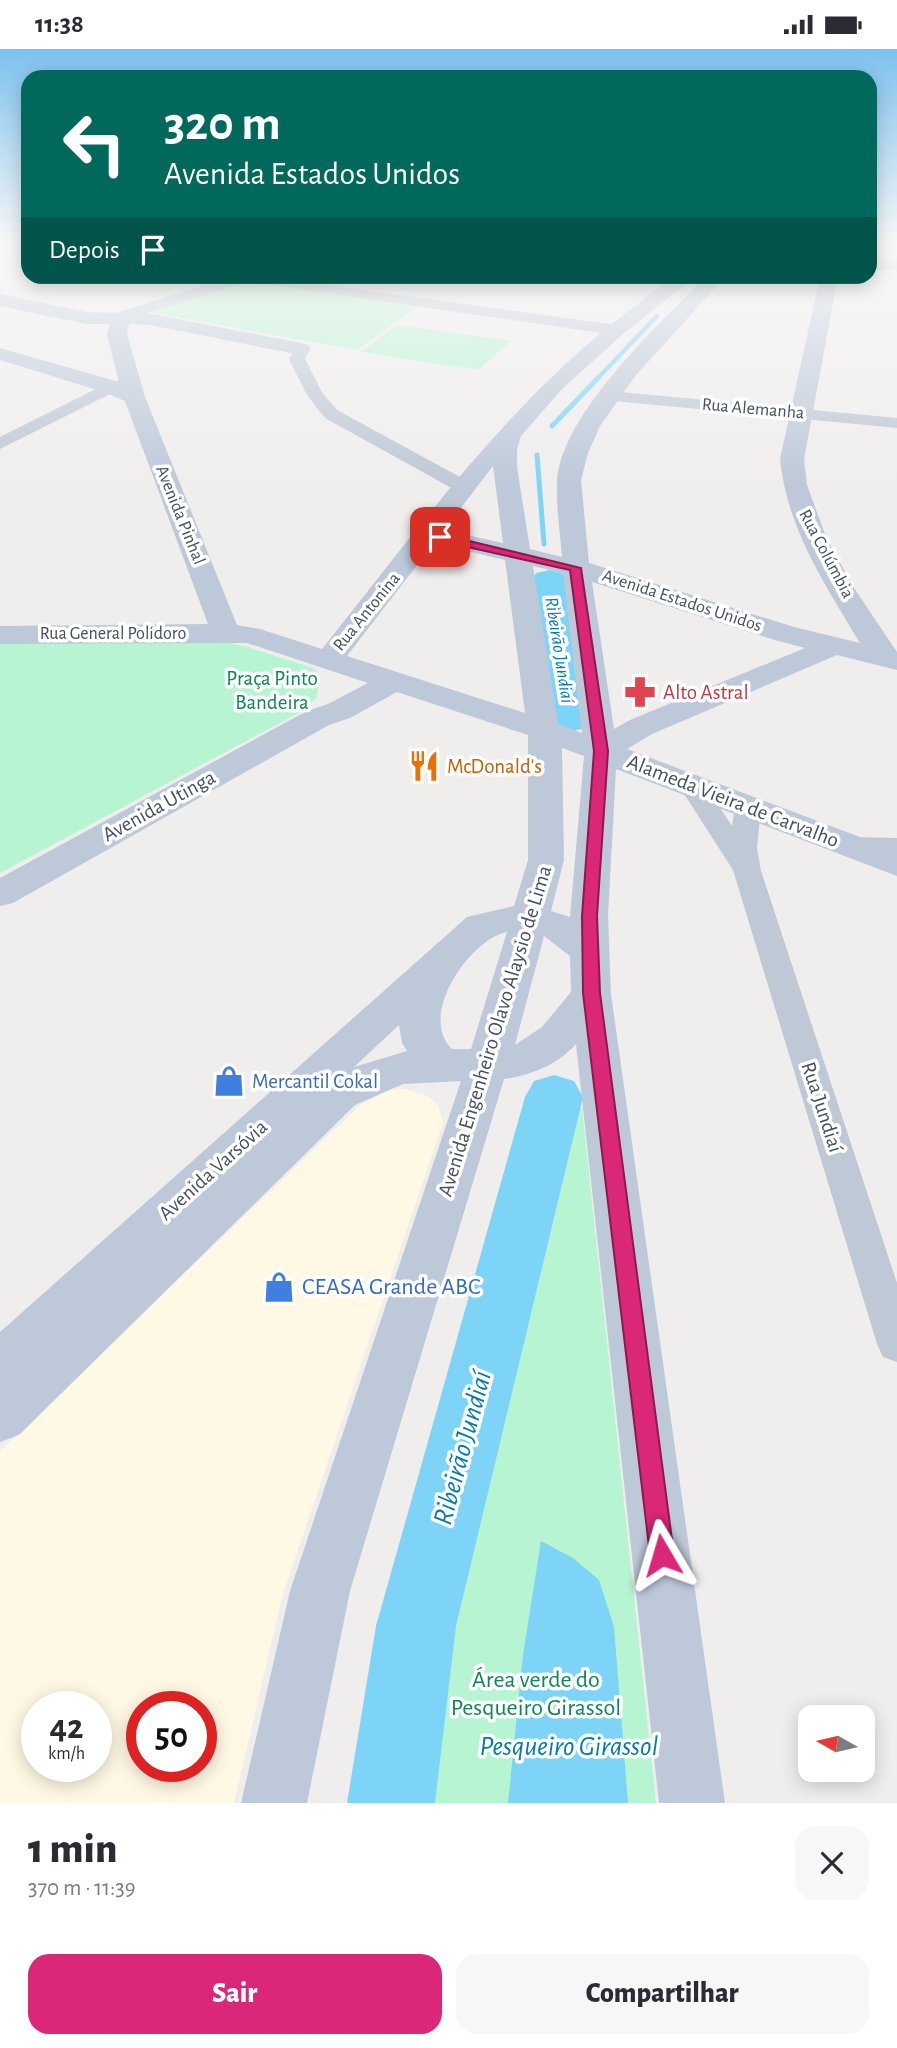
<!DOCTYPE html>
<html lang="pt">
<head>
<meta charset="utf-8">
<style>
	:root { --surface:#fff; --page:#f7f7f7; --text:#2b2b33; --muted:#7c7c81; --accent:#db2777 }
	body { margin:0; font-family:"Alegreya Sans",sans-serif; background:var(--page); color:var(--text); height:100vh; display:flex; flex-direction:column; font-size:26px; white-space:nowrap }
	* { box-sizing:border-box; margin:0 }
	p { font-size:23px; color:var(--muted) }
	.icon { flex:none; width:38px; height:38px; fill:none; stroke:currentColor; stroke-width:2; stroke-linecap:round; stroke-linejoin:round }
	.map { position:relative; height:1754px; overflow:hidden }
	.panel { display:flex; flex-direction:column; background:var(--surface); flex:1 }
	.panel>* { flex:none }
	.hud { position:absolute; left:21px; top:21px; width:856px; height:214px; border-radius:21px; box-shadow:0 4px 18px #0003; background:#00695c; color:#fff; overflow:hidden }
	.needle { width:46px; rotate:278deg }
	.buttons { position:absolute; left:798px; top:1656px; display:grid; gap:14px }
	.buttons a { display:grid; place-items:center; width:77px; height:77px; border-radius:14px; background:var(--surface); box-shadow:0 4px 18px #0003; font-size:35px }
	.speed { position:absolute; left:21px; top:1642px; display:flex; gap:14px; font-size:35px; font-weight:700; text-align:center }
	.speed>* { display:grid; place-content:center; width:91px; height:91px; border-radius:50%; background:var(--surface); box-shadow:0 4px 18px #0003; line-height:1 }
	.speed small { font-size:18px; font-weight:400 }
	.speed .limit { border:10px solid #d22; background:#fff; color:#111 }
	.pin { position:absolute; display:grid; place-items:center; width:60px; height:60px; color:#fff; margin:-30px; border-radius:14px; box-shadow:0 4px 10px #0006 }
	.me { position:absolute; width:77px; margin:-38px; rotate:353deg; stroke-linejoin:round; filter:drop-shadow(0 0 5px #0008) }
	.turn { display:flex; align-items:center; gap:24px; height:147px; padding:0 28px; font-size:32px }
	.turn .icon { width:91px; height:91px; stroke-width:2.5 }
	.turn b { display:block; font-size:49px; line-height:60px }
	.then { display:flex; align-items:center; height:66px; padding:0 28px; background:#0003; gap:14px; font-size:26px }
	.round { display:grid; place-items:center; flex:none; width:74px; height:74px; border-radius:21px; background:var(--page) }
	.summary { display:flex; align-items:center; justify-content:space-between; height:119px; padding:0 28px }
	h1 { font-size:42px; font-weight:800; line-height:52px }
	.primary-button { display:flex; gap:14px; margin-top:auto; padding:14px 28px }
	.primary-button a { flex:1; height:80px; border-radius:21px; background:var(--accent); color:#fff; font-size:28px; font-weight:800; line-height:80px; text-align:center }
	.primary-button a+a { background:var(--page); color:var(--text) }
	.status { display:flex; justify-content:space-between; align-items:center; height:49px; padding:0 35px; background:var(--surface); direction:ltr }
	.status svg { height:19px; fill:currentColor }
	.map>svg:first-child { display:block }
	.commercial { fill:#fef8e4; fill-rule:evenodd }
	.green { fill:#b6f4d2 }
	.water { fill:#7ed4f6 }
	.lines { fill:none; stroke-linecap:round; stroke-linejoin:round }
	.stream-far1 { stroke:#7ed4f6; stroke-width:4.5 }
	.stream { stroke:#7ed4f6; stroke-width:5 }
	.river { fill:#7ed4f6; fill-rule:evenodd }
	.street { fill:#bfc8d5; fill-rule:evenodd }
	.secondary { fill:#bdc9d9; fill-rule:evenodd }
	.route { fill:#db2777; stroke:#8e194d; stroke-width:2 }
	.labels { text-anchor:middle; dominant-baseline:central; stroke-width:7; stroke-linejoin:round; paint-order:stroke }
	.far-street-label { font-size:18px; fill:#444f5d; stroke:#fff }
	.far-water-label { font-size:19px; font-style:italic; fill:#017aac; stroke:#fff }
	.park-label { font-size:21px; fill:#0c8653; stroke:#fff }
	.health-label { font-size:21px; fill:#be3a42; stroke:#fff; text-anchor:start }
	.food-label { font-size:21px; fill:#c56008; stroke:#fff; text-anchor:start }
	.street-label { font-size:21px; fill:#444f5d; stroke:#fff }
	.shop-label { font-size:21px; fill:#366cbe; stroke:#fff; text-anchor:start }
	.near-shop-label { font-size:24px; fill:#366cbe; stroke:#fff; text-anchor:start }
	.near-park-label { font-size:24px; fill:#0c8653; stroke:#fff }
	.near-water-label { font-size:28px; font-style:italic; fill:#017aac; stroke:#fff }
</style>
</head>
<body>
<div class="status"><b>11:38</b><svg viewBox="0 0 49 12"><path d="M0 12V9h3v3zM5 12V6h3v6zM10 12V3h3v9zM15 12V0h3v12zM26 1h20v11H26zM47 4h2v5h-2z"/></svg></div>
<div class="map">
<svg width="897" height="1754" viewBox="0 0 897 1754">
	<rect width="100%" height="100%" fill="#f0eded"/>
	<path class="commercial" d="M406,1040L428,1047L438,1056L443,1074L282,1548L234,1754H0V1402L360,1056L389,1041ZM37,1657H96V1717H37ZM142,1657H201V1717H142Z"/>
	<g class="green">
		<polygon points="246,231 420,256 356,301 149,263"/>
		<polygon points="398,276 511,292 478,321 361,303"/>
		<polygon points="213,591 248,598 313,619 319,625 317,648 302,662 0,824 0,594"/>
		<polygon points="582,1059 656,1754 414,1754 431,1597 568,1061"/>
	</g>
	<polygon class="water" points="541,1492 573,1509 599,1531 614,1578 628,1754 508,1754 523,1606"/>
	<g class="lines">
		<polyline class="stream-far1" points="598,329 657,267"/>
		<g class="stream">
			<polyline points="552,377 599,328"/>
			<polyline points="537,406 544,495"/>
		</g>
		<g class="river">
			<polygon points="549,521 562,524 567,532 591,670 585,679 570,683 555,679 549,670 531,532 536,524"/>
			<polygon points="554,1026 574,1032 583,1048 456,1577 435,1754 347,1754 376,1577 525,1048 534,1032"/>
		</g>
		<g class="street">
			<polygon points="236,228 269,228 616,276 624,281 616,286 243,232"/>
			<polygon points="301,295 309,300 305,310 323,345 337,361 471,434 473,438 471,442 457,442 325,369 307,346 289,310 296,297"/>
			<polygon points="130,328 136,330 138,333 136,336 118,341 0,400 0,388 106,335"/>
			<polygon points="610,342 897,369 897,379 604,351 602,347"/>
			<polygon points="692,729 701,731 732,777 735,758 739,752 748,750 757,752 761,758 757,799 761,822 897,1234 897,1313 883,1308 877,1295 733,821 679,737 683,731"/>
			<polygon points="851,788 897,789 897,807 841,803 837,797 841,791"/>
		</g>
		<g class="secondary">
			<polygon points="870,210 897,212 897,222 870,220"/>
			<path d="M229,228H255L252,232L147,264L301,294L308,296L311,300L308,304L301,306L150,276L129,275L127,285L145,348L237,576L260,580L322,600C418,480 508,353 631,260C652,245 668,225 695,228L623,285L563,339L521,387L517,400V418L530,500L562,508C560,483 556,457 557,433C560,366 661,273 706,228H725L636,326L600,377L588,404L581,431L589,514L794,578L860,594C825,535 787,480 780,410L820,228H838L804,410L807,436L826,488L854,539L897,603V621L837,606L652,685L627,700L897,802V827L616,720L608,867L611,945L725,1754H659L576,995C557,1016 532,1026 504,1030L350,1542L307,1754H241L290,1542L461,1032L403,1035L355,1056L19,1386L0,1393V1283L467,868L514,857L528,811V686L397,643L350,669L329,676L13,854L0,857V829L307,662L328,655L368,634L247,594L0,595V577L208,575L125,352L104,343L0,311V299L119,333L107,285L110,275H86L0,257V245L86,263L116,264ZM493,417L503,494L444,481ZM446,497L505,511L525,664L347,607L431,498ZM533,517L563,524L582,684L558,675ZM592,533L775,591L805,599L630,671L614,680ZM562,699L584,707L570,868L551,862L564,811ZM507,883L471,1000H452C417,967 470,890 507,883ZM544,887L570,907L571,943L542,978L515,996ZM399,976L402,994L407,1002L354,1018Z"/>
		</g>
	</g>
	<linearGradient id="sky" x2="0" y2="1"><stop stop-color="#7dc1ee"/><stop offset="0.44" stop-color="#f8f7f7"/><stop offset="1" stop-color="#f8f7f7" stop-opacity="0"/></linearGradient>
	<rect width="897" height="438" fill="url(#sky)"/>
	<polygon class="route" points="440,485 581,519 608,702 597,867 600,944 674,1506 671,1514 662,1518 654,1514 650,1506 583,944 582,867 594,702 570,521 436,491 434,488"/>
	<defs>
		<symbol id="pharmacy-bare" viewBox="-9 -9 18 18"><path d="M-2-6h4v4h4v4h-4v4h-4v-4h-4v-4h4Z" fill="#e0444e" stroke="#fff" stroke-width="2.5" paint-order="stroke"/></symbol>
		<symbol id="restaurant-bare" viewBox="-9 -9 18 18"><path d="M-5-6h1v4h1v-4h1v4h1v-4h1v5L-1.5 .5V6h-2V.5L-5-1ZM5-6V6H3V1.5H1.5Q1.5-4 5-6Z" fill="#e8710a" stroke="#fff" stroke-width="2.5" paint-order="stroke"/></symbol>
		<symbol id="shop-bare" viewBox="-9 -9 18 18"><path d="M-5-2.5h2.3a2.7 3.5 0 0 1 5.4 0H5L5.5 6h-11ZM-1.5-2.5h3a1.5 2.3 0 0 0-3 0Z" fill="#3f7fe0" stroke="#fff" stroke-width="2.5" paint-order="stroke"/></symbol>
	</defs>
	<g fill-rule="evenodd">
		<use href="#pharmacy-bare" x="618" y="621" width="44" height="44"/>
		<use href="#restaurant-bare" x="402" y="695" width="44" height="44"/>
		<use href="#shop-bare" x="207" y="1010" width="44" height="44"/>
		<use href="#shop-bare" x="257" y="1216" width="44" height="44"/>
	</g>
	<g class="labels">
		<g class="far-street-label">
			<text transform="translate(753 360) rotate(5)">Rua Alemanha</text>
			<text transform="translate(180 466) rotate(68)">Avenida Pinhal</text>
			<text transform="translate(826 505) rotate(62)">Rua Colúmbia</text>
			<text transform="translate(682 552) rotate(18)">Avenida Estados Unidos</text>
			<text transform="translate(367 563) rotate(-51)">Rua Antonina</text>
			<text x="113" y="585">Rua General Polidoro</text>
		</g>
		<g class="far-water-label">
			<text transform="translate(559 601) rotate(81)">Ribeirão Jundiaí</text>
		</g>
		<g class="park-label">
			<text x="272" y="629">Praça Pinto<tspan x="272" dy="24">Bandeira</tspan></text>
		</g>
		<g class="health-label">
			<text x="663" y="643">Alto Astral</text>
		</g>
		<g class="food-label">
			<text x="447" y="717">McDonald's</text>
		</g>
		<g class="street-label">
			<text transform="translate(733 752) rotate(21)">Alameda Vieira de Carvalho</text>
			<text transform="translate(159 757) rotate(-29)">Avenida Utinga</text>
			<text transform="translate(495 982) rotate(-73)">Avenida Engenheiro Olavo Alaysio de Lima</text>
			<text transform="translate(822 1058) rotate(72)">Rua Jundiaí</text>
			<text transform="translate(213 1121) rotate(-42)">Avenida Varsóvia</text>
		</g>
		<g class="shop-label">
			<text x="252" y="1032">Mercantil Cokal</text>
		</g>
		<g class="near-shop-label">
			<text x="302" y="1238">CEASA Grande ABC</text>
		</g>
		<g class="near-park-label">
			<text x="536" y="1631">Área verde do<tspan x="536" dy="28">Pesqueiro Girassol</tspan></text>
		</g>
		<g class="near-water-label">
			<text transform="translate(463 1399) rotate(-75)">Ribeirão Jundiaí</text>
			<text x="569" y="1698">Pesqueiro Girassol</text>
		</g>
	</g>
</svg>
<div class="buttons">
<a><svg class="needle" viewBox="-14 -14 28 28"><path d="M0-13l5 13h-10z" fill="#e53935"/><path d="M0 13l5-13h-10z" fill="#7c7c81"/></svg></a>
</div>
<div class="speed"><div>42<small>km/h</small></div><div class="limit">50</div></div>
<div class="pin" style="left:440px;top:488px;background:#d93025"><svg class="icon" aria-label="arrive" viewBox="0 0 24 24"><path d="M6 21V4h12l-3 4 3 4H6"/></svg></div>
<svg class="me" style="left:662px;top:1506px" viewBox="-20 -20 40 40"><path d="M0-17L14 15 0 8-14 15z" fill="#db2777" stroke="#fff" stroke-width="4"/></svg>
<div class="hud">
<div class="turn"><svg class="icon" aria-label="left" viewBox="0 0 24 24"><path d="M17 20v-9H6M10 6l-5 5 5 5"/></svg><div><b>320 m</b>Avenida Estados Unidos</div></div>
<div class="then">Depois<svg class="icon" aria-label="arrive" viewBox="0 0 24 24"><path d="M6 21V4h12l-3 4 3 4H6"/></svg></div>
</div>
</div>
<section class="panel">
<div class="summary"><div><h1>1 min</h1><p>370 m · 11:39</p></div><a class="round"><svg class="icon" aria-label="close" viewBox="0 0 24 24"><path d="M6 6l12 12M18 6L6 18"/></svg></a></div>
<div class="primary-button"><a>Sair</a><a>Compartilhar</a></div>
</section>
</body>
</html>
